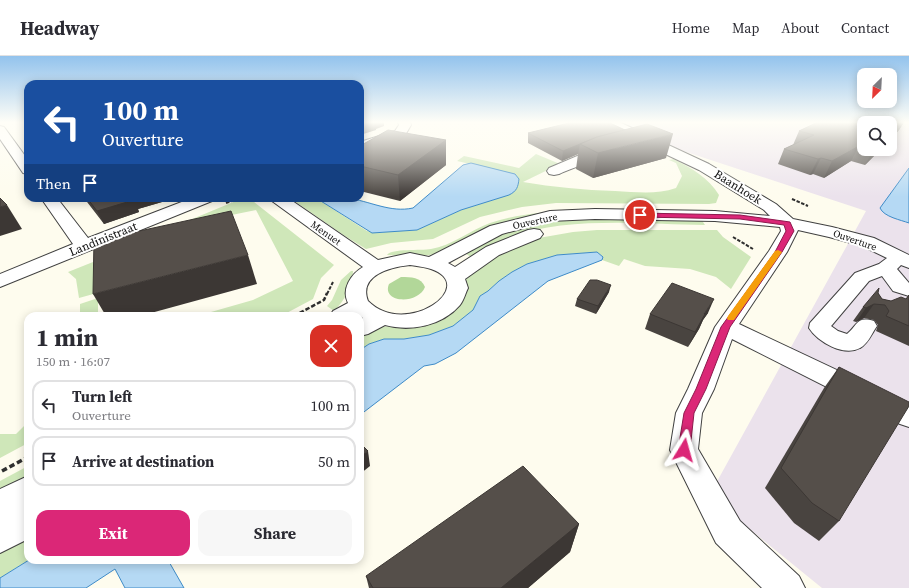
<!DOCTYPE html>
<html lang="en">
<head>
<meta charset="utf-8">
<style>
	:root { --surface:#fff; --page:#f7f7f7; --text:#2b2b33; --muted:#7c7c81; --line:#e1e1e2; --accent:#db2777 }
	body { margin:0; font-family:"Source Serif 4",serif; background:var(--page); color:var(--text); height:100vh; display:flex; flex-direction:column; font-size:15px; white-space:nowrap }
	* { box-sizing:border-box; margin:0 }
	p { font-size:13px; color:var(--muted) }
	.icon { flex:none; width:22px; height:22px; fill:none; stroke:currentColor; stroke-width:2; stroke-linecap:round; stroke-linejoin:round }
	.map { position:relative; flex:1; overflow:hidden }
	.drawer { position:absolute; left:24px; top:256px; width:340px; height:252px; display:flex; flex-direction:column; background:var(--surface); border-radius:12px; box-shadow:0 2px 10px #0003 }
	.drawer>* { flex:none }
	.top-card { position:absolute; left:24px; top:24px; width:340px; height:122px; border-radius:12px; box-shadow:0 2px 10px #0003; background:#1a4fa0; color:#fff; overflow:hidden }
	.needle { width:26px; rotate:204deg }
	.fabs { position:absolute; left:857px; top:12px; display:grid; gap:8px }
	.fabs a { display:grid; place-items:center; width:40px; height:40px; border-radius:8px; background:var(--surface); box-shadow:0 2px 10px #0003; font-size:20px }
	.pin { position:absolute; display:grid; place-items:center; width:34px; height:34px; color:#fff; margin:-17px; border:2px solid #fff; border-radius:50%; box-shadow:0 1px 4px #0007 }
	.me { position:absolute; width:44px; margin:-22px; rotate:8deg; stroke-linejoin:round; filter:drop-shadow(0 0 3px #0008) }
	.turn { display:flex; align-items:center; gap:14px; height:84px; padding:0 12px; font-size:18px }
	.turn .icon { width:52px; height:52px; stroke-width:2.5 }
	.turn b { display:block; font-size:28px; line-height:34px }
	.then { display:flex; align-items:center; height:38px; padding:0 12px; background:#0003; gap:8px; font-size:15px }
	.round { display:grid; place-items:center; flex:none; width:42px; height:42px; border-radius:12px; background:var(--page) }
	.head { display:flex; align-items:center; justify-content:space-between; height:68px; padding:0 12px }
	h1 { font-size:24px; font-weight:700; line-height:30px }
	.cta { display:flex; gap:8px; margin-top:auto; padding:8px 12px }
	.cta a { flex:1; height:46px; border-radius:12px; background:var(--accent); color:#fff; font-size:16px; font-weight:700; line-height:46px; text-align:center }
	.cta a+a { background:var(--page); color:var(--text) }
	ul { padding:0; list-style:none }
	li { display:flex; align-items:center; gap:12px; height:50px; margin:0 8px 6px; padding:0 4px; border:2px solid var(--line); border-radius:12px }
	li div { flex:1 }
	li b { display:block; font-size:15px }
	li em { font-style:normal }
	header { display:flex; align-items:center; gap:24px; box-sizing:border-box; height:56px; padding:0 20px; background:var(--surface); border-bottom:1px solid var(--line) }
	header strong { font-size:19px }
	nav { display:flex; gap:22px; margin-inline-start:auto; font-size:14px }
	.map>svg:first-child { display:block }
	.industrial { fill:#ebe2ec; fill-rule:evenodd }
	.green { fill:#cfe7b9 }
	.forest { fill:#b2d799 }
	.water { fill:#b5d9f4; stroke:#3e8bc8 }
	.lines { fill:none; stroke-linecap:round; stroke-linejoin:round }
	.minor-casing { stroke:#404040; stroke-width:2 }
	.path-far2 { stroke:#2f2f2f; stroke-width:2; stroke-dasharray:3.5 1.5; stroke-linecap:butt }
	.path-far1 { stroke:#2f2f2f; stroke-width:2.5; stroke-dasharray:4.5 2; stroke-linecap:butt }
	.path { stroke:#2f2f2f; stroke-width:3.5; stroke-dasharray:5.5 3; stroke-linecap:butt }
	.minor { fill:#fff; fill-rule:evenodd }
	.wall { fill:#494440 }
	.shaded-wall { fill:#3c3734 }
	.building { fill:#554f4a; stroke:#3c3734 }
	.route { fill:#db2777; stroke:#8e194d }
	.slow { fill:#f59e0b }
	.labels { text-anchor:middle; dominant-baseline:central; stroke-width:4; stroke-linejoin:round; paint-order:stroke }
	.far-street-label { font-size:10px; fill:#0d0d0d; stroke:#fff }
	.street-label { font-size:12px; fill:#0d0d0d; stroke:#fff }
</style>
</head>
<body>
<header>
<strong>Headway</strong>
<nav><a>Home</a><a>Map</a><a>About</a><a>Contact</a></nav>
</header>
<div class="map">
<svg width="909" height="532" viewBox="0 0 909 532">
	<rect width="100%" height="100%" fill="#fefcee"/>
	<path class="industrial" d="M615,67H909V532H822L709,440L866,155L665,89ZM864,67H890V93H864Z"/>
	<g class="green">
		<path d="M536,98L560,108L523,126C553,131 584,134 615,135C636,136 656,139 676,132L682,120L676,107L669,104L674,103C691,112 709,122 719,139L716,147L709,148L556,147L522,151L480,161L433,183L391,187L366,193L345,180L290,142H316L367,175L380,177L389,175L417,174L461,154L509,139L515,118L457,105L464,100L519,112Z"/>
		<polygon points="243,142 249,142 334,209 321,222 313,243 281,260 197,260 253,244 293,225 256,154 173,171"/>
		<path d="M572,154H703L705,157H566L437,198L421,200L387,199C392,192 421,195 431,193C451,190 471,174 490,167C517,158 545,156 572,154Z"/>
		<path d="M613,162L701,163L705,169C644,168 567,160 510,181C496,186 484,194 471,201L463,196C473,191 483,184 493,180C533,165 571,164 613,162Z"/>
		<polygon points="597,174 717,174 723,181 751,201 731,233 716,221 690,213 645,210 624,203 619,210 602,204 603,201 597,196 557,199 527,208 512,216 499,225 488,235 480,240 473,254 453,270 429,279 404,283 384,283 369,288 360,294 360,277 379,271 411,269 492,200 533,183 573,176"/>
		<polygon points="98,204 97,237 79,242 76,223 68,216"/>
		<path d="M351,215H353C353,230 344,245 334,255L327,250L332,244L341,224Z"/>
		<polygon points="98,242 98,260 80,260 80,248"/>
		<polygon points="28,366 28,387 0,402 0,378 16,378"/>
		<polygon points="28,410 28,426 0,441 0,425"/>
		<polygon points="28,475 29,504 0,522 0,492"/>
	</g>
	<path class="forest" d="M401,221C411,221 421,221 425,231C418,249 381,247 389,228Z"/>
	<g class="water">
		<path d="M471,107L515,118L519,123C518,131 517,135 509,139L461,154L417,174L372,177L316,142C326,142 337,141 347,142C370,145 390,157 413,152L463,109Z"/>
		<path d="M909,112V167C901,164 884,161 880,152Z"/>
		<polygon points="597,196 603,201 602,204 548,225 456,297 435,308 424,310 360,359 360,294 369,288 384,283 404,283 429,279 453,270 473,254 480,240 488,235 499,225 512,216 527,208 557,199"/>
		<polygon points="29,504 168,504 184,532 125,532 115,513 86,532 0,532 0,522"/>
	</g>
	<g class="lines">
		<defs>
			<g id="minor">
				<polygon points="398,66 410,66 411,69 404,81 360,94 360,86 395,75 399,69"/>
				<path d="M602,66H619L709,108L776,148L793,163L832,171L874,182L909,199V212L901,209L897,213L909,227V240L893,235L882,220L869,225L832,269L831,270L838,275L847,278C858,269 856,260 874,265L877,270C872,277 868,288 860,292C844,301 818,286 809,272L810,267L855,217L879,208L887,202L862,190L829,181L798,174L787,196L739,268L909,348V371L900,368L732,283L714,333L702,357L698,393L740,465L799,520L805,532H762L716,487L670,394L676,357L688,333L715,271L769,195L781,175L780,171L715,165L595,163L550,165L502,178L448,207L455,211L486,191L528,174L534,173L540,174L543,178L540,182L499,199L465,223L468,232C465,238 464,244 460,249C442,270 410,276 385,269L368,278L360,280V264L363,262L360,260H330L333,255L348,247C341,233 351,218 363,211L272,145L270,142H288L378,204L410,197L429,201L490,170L550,155L595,153L715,155L770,160L764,154L699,114L604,69ZM410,209C417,210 425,211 431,213C480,230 406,283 368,245C358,219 391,211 410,209Z"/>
				<polygon points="0,70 4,71 28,104 28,118 23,117 0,83"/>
				<path d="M606,91L611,92L613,95C610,99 567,114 559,118L554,119L549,118L547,115L549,112L582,98Z"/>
				<polygon points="41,142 57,142 88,182 192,142 214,142 212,145 0,231 0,218 73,188"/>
				<polygon points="28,420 28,483 0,497 0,433"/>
			</g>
		</defs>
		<use href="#minor" class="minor-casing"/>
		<g class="path-far2">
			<polyline points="792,143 808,150"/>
			<polyline points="226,147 239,142"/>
			<polyline points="733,181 753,193"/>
			<polyline points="327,238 333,226"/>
		</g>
		<polyline class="path-far1" points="294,260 324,244 327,237"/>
		<polyline class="path" points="2,415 28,401"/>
		<use href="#minor" class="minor"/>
	</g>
	<g class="wall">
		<polygon points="24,66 28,66 28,72"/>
		<polygon points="818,66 904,66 899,74 890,84 890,67 864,67 864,93 881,93 865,109 851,105 824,122 813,118 810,119 778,108 784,93 793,89 799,75"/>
		<polygon points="528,77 666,102 593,122 576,113 578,98 562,105 528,87"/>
		<polygon points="446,84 446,109 400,145 360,135 360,90"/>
		<polygon points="84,142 167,142 161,144 162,146 138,153 139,156 104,168"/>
		<polygon points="609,236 596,258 575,250 577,243"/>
		<polygon points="878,237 882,243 891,245 906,243 909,239 909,290 876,275 878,269 874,264 864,262 856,266 853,265 863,251"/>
		<polygon points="708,257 703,264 699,273 688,291 645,273 650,258"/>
		<polygon points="839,311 839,465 819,485 794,467 765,432 824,332"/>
		<polygon points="579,468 570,496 528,532 369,532 366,520"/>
	</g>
	<g class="shaded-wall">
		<polygon points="366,66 384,66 384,70 376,73 376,74 360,79 360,68"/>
		<polygon points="901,66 904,66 899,74 890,84 890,77"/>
		<polygon points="673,78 666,102 593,122 598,97"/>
		<polygon points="446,84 446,109 400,145 398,119"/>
		<polygon points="580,88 578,98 562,105 563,95"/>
		<polygon points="859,90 851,105 824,122 832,105"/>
		<polygon points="874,93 881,93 865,109"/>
		<polygon points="821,102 813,118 810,119 818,103"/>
		<polygon points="132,142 167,142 161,144 162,146 138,153 139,156 104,168 97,155"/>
		<polygon points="7,149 22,173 0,180 0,151"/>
		<polygon points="248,199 257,228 140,260 106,260 93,238"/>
		<polygon points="611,229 609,236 596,258 598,250"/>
		<polygon points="714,243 708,257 703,264 699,273 688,291 704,258"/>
		<polygon points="874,248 864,262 856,266 866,252"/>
		<polygon points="368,395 370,410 360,418 360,401"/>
		<polygon points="579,468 570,496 528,532 501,532"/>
	</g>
	<g class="building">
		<polygon points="360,66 366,66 360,68"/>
		<polygon points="573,66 608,66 625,74 597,81 563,95 528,77"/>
		<polygon points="818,66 901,66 890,77 890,67 864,67 864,91 859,90 832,105 821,102 818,103 784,93 814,79 799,75"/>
		<polygon points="647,68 673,78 598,97 580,88 597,81"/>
		<polygon points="388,74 446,84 398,119 360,110 360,90"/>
		<polygon points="0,142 7,149 0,151"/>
		<polygon points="87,142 132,142 134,144 97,155"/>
		<polygon points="231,155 248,199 93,238 94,184 117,179 124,181 121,179"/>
		<polygon points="590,224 597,224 611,229 598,250 577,243"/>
		<polygon points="672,227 714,243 704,258 705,258 695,276 650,258"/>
		<polygon points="879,232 878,237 882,243 891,245 901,241 906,243 909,239 909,270 886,260 889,255 885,249 874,248 866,252 863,251"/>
		<polygon points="839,311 909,346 909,350 839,465 812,447 781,412"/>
		<polygon points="360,387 368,395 360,401"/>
		<polygon points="523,410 579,468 501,532 373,532 366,520"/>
	</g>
	<linearGradient id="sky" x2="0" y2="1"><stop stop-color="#93c3ed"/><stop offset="0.47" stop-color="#fffef7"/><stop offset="1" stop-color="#fffef7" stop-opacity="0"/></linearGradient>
	<rect width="909" height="141" fill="url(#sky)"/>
	<polygon class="route" points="638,157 740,159 790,166 794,175 782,196 730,271 706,333 694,357 690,394 688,398 684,399 680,398 678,394 684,357 696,333 721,271 775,196 786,175 784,169 740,163 640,161 638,160"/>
	<polygon class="slow" points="778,194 782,196 734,264 728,264 727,262 728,260 775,195"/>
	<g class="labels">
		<g class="far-street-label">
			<text transform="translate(535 165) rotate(-12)">Ouverture</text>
			<text transform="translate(326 177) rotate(35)">Menuet</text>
			<text transform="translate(855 184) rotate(19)">Ouverture</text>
		</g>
		<g class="street-label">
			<text transform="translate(738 131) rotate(32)">Baanhoek</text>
			<text transform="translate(103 183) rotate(-22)">Landinistraat</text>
		</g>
	</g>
</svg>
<div class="fabs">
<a><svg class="needle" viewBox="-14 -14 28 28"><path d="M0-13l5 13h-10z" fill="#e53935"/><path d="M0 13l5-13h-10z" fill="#7c7c81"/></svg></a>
<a><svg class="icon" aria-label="search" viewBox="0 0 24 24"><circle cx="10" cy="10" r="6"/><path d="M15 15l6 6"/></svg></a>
</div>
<div class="pin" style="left:640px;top:159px;background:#d93025"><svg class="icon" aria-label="arrive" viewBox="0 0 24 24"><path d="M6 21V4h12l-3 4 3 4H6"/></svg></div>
<svg class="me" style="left:684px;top:394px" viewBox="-20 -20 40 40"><path d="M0-17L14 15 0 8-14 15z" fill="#db2777" stroke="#fff" stroke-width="4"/></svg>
<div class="top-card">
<div class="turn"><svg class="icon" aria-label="left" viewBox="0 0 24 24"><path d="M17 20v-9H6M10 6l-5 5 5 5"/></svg><div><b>100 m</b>Ouverture</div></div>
<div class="then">Then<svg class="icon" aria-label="arrive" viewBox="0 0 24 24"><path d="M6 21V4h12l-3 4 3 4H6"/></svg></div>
</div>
<section class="drawer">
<div class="head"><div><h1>1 min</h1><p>150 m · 16:07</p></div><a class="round" style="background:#d93025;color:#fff"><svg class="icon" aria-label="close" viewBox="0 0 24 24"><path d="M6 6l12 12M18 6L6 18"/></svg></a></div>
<ul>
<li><svg class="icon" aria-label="left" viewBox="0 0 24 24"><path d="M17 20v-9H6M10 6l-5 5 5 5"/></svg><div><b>Turn left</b><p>Ouverture</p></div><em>100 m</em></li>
<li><svg class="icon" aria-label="arrive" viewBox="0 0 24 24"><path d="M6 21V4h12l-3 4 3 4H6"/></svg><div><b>Arrive at destination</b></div><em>50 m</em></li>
</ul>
<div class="cta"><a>Exit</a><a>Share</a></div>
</section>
</div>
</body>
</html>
